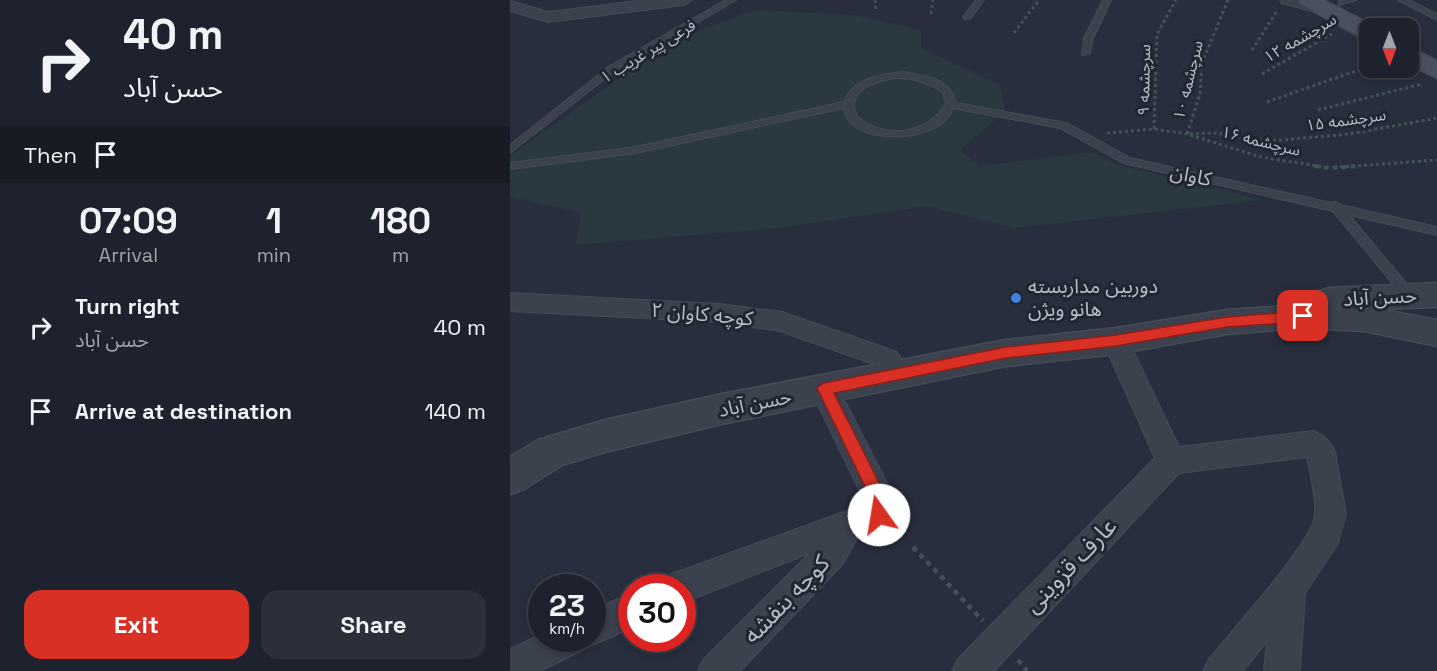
<!DOCTYPE html>
<html lang="en">
<head>
<meta charset="utf-8">
<style>
	:root { --surface:#1e222e; --page:#2b2f3a; --text:#f1f3f6; --muted:#a1a4aa; --line:#3c3f4a; --accent:#d93025 }
	body { margin:0; font-family:"Space Grotesk","Noto Sans Arabic",sans-serif; background:var(--page); color:var(--text); height:100vh; display:flex; flex-direction:column; font-size:22px; white-space:nowrap }
	* { box-sizing:border-box; margin:0 }
	p { font-size:20px; color:var(--muted) }
	.icon { flex:none; width:33px; height:33px; fill:none; stroke:currentColor; stroke-width:2; stroke-linecap:round; stroke-linejoin:round }
	.map { position:relative; flex:1; overflow:hidden }
	.sheet { display:flex; flex-direction:column; background:var(--surface); width:510px }
	.sheet>* { flex:none }
	.hud { background:#1e222e; color:var(--text); overflow:hidden }
	.needle { width:39px; rotate:180deg }
	.buttons { position:absolute; left:849px; top:18px; display:grid; gap:12px }
	.buttons a { display:grid; place-items:center; width:60px; height:60px; border-radius:12px; background:var(--surface); box-shadow:0 3px 9px #0003,0 0 0 2px var(--line); font-size:30px }
	.speed { position:absolute; left:18px; top:574px; display:flex; gap:12px; font-size:30px; font-weight:700; text-align:center }
	.speed>* { display:grid; place-content:center; width:78px; height:78px; border-radius:50%; background:var(--surface); box-shadow:0 3px 9px #0003,0 0 0 2px var(--line); line-height:1 }
	.speed small { font-size:15px; font-weight:400 }
	.speed .limit { border:9px solid #d22; background:#fff; color:#111 }
	.pin { position:absolute; display:grid; place-items:center; width:51px; height:51px; color:#fff; margin:-26px; border-radius:12px; box-shadow:0 3px 9px #0006 }
	.me { position:absolute; width:66px; margin:-33px; rotate:347deg; stroke-linejoin:round; filter:drop-shadow(0 0 4px #0008) }
	.turn { display:flex; align-items:center; gap:21px; height:126px; padding:0 24px; font-size:27px }
	.turn .icon { width:78px; height:78px; stroke-width:2.5 }
	.turn b { display:block; font-size:42px; line-height:51px }
	.then { display:flex; align-items:center; height:57px; padding:0 24px; background:#0003; gap:12px; font-size:22px }
	.eta { display:flex; justify-content:space-evenly; align-items:center; height:102px; text-align:center }
	.eta b { font-size:36px; font-weight:700; line-height:42px }
	.action { display:flex; gap:12px; margin-top:auto; padding:12px 24px }
	.action a { flex:1; height:69px; border-radius:18px; background:var(--accent); color:#fff; font-size:24px; font-weight:700; line-height:69px; text-align:center }
	.action a+a { background:var(--page); color:var(--text) }
	ul { padding:0; list-style:none }
	li { display:flex; align-items:center; gap:18px; height:84px; padding:0 24px }
	li div { flex:1 }
	li b { display:block; font-size:22px }
	li em { font-style:normal }
	main { display:flex; flex:1; min-height:0 }
	.map>svg:first-child { display:block }
	.green { fill:#2a393f }
	.lines { fill:none; stroke-linecap:round; stroke-linejoin:round }
	.service-casing { stroke:#454a57; stroke-width:2 }
	.minor-casing { stroke:#454a57; stroke-width:2 }
	.tertiary-casing { stroke:#454a57; stroke-width:3 }
	.secondary-casing { stroke:#454a57; stroke-width:3 }
	.path-far2 { stroke:#435257; stroke-width:3; stroke-dasharray:3 3; stroke-linecap:butt }
	.path-far1 { stroke:#435257; stroke-width:4; stroke-dasharray:4.5 4.5; stroke-linecap:butt }
	.path { stroke:#435257; stroke-width:4.5; stroke-dasharray:5 5; stroke-linecap:butt }
	.service { fill:#3c414e; fill-rule:evenodd }
	.minor { fill:#3c414e; fill-rule:evenodd }
	.tertiary { fill:#3c414e; fill-rule:evenodd }
	.secondary { fill:#4b5060; fill-rule:evenodd }
	.route { fill:#d93025; stroke:#8d1f18; stroke-width:1.5 }
	.shop-dot { fill:#3f7fe0; stroke:#212633; stroke-width:2 }
	.labels { text-anchor:middle; dominant-baseline:central; stroke-width:6; stroke-linejoin:round; paint-order:stroke }
	.far-street-label { font-size:16px; fill:#b8bcc9; stroke:#212633 }
	.street-label { font-size:20px; fill:#b8bcc9; stroke:#212633 }
	.poi-label { font-size:20px; fill:#b8bcc9; stroke:#212633; text-anchor:start }
	.near-street-label { font-size:24px; fill:#b8bcc9; stroke:#212633 }
</style>
</head>
<body>
<main>
<section class="sheet">
<div class="hud">
<div class="turn"><svg class="icon" aria-label="right" viewBox="0 0 24 24"><path d="M7 20v-9h11M14 6l5 5-5 5"/></svg><div><b>40 m</b>حسن آباد</div></div>
<div class="then">Then<svg class="icon" aria-label="arrive" viewBox="0 0 24 24"><path d="M6 21V4h12l-3 4 3 4H6"/></svg></div>
</div>
<div class="eta">
<div><b>07:09</b><p>Arrival</p></div>
<div><b>1</b><p>min</p></div>
<div><b>180</b><p>m</p></div>
</div>
<ul>
<li><svg class="icon" aria-label="right" viewBox="0 0 24 24"><path d="M7 20v-9h11M14 6l5 5-5 5"/></svg><div><b>Turn right</b><p>حسن آباد</p></div><em>40 m</em></li>
<li><svg class="icon" aria-label="arrive" viewBox="0 0 24 24"><path d="M6 21V4h12l-3 4 3 4H6"/></svg><div><b>Arrive at destination</b></div><em>140 m</em></li>
</ul>
<div class="action"><a>Exit</a><a>Share</a></div>
</section>
<div class="map">
<svg width="927" height="671" viewBox="0 0 927 671">
	<rect width="100%" height="100%" fill="#282e3e"/>
	<polygon class="green" points="246,10 345,15 411,30 411,48 490,85 495,111 450,150 470,166 581,152 609,165 753,200 504,228 417,206 269,228 66,245 71,212 0,197 0,156 164,39"/>
	<g class="lines">
		<defs>
			<g id="service">
				<polygon points="216,0 226,0 106,70 0,153 0,145 100,66"/>
				<polygon points="466,0 474,0 460,19 454,19 453,17"/>
				<polygon points="593,0 601,0 583,38 580,53 572,55 574,38"/>
				<polygon points="833,0 846,0 829,5 829,1"/>
				<polygon points="888,0 899,0 927,14 927,20"/>
				<path d="M394,72C417,77 439,77 446,103L557,123L620,158L821,203L825,202L831,205L927,227V235L839,215L905,294L904,297H894L823,211L613,163L550,128L443,108C439,117 433,124 424,128C402,141 338,142 334,108L126,153L0,169V163L126,147L334,102C343,78 371,74 394,72ZM386,78C404,77 419,83 433,92L436,103C419,135 373,140 347,116C334,90 366,81 386,78Z"/>
			</g>
			<g id="minor">
				<polygon points="136,0 182,0 174,5 38,22 0,11 0,1 39,12"/>
				<polygon points="770,0 797,0 823,7 825,10 817,15 772,3"/>
				<polygon points="0,293 209,304 272,312 387,352 391,359 387,366 378,369 270,331 209,322 0,311"/>
				<path d="M606,331L615,334L669,447L803,431C815,436 820,441 825,452L836,514L828,543L795,593L790,671H754L757,641L733,671H693L699,659C720,633 801,544 805,516C807,499 800,474 797,457L669,473L484,671H442L448,659L645,458L593,341L597,334Z"/>
				<path d="M314,377L324,380L383,495L387,505C379,525 370,533 348,536L332,565L230,671H188L194,659L300,553L172,603V588H152L156,576L356,504L300,388L304,380Z"/>
				<polygon points="122,593 122,628 82,645 75,642 71,651 30,671 0,671 0,649 32,634 32,639 82,639 82,610"/>
			</g>
			<polygon id="tertiary" points="927,283 927,307 869,309 927,320 927,346 854,331 793,328 717,334 606,354 496,366 212,424 95,452 52,465 14,489 0,494 0,457 28,440 95,420 212,394 496,340 606,328 717,310 805,304 802,300 807,292 818,288"/>
			<g id="secondary">
				<polygon points="788,0 813,0 868,28 860,28 860,39 852,38 791,4"/>
				<polygon points="898,47 927,61 927,78 898,64"/>
			</g>
		</defs>
		<use href="#service" class="service-casing"/>
		<use href="#minor" class="minor-casing"/>
		<use href="#tertiary" class="tertiary-casing"/>
		<use href="#secondary" class="secondary-casing"/>
		<g class="path-far2">
			<polyline points="365,0 366,11"/>
			<polyline points="718,0 692,63 690,94 677,134 705,133 760,141 839,134 927,118"/>
			<polyline points="421,14 423,0"/>
			<polyline points="504,33 529,0"/>
			<polyline points="742,50 767,11"/>
			<polyline points="752,74 822,34"/>
			<polyline points="757,102 860,66"/>
			<polyline points="808,110 912,84"/>
			<polyline points="644,129 647,34 666,0"/>
			<polyline points="597,133 644,129 677,134 751,157 814,167"/>
			<polyline points="830,167 927,160"/>
		</g>
		<polyline class="path-far1" points="805,166 819,168 850,166"/>
		<g class="path">
			<polyline points="403,547 473,621"/>
			<polyline points="508,660 517,671"/>
		</g>
		<use href="#service" class="service"/>
		<use href="#minor" class="minor"/>
		<use href="#tertiary" class="tertiary"/>
		<use href="#secondary" class="secondary"/>
	</g>
	<polygon class="route" points="793,311 800,316 793,322 717,327 606,346 496,358 324,393 380,505 375,520 369,523 363,520 361,515 364,505 307,388 314,383 496,347 606,335 717,317"/>
	<circle class="shop-dot" cx="506" cy="298" r="6"/>
	<g class="labels">
		<g class="far-street-label">
			<text transform="translate(790 38) rotate(-30)">سرچشمه ۱۲</text>
			<text transform="translate(138 51) rotate(-31)">فرعی پیر غریب ۱</text>
			<text transform="translate(634 80) rotate(-89)">سرچشمه ۹</text>
			<text transform="translate(678 80) rotate(-76)">سرچشمه ۱۰</text>
			<text transform="translate(836 120) rotate(-8)">سرچشمه ۱۵</text>
			<text transform="translate(751 141) rotate(14)">۱۶ سرچشمه</text>
		</g>
		<g class="street-label">
			<text transform="translate(681 175) rotate(12)">کاوان</text>
			<text transform="translate(870 297) rotate(-3)">حسن آباد</text>
			<text transform="translate(192 314) rotate(5)">کوچه کاوان ۲</text>
			<text transform="translate(245 403) rotate(-11)">حسن آباد</text>
		</g>
		<g class="poi-label">
			<text x="518" y="286">دوربین مداربسته<tspan x="518" dy="23">هانو ویژن</tspan></text>
		</g>
		<g class="near-street-label">
			<text transform="translate(560 565) rotate(-46)">عارف قزوینی</text>
			<text transform="translate(276 599) rotate(-46)">کوچه بنفشه</text>
		</g>
	</g>
</svg>
<div class="buttons">
<a><svg class="needle" viewBox="-14 -14 28 28"><path d="M0-13l5 13h-10z" fill="#e53935"/><path d="M0 13l5-13h-10z" fill="#a1a4aa"/></svg></a>
</div>
<div class="speed"><div>23<small>km/h</small></div><div class="limit">30</div></div>
<div class="pin" style="left:793px;top:316px;background:#d93025"><svg class="icon" aria-label="arrive" viewBox="0 0 24 24"><path d="M6 21V4h12l-3 4 3 4H6"/></svg></div>
<svg class="me" style="left:369px;top:515px" viewBox="-20 -20 40 40"><circle r="19" fill="#fff"/><path d="M0-13L10 11 0 6-10 11z" fill="#d93025"/></svg>
</div>
</main>
</body>
</html>
